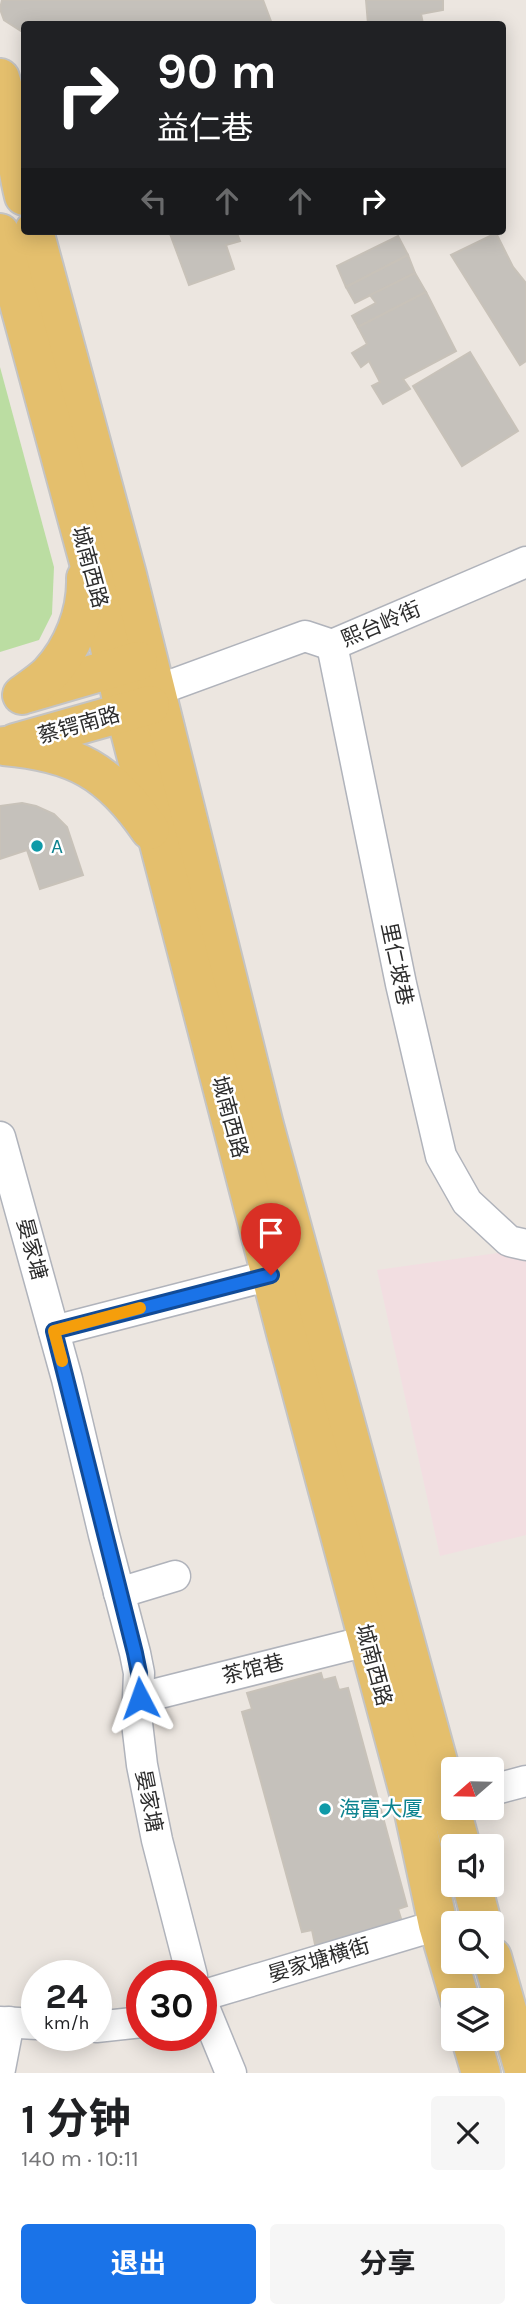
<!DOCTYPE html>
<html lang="zh">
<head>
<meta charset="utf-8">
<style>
	:root { --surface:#fff; --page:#f6f6f6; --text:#202124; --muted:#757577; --accent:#1a73e8 }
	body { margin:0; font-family:Karla,"Noto Sans SC",sans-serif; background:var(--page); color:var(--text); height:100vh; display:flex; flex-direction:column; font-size:26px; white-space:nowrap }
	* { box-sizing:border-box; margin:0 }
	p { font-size:23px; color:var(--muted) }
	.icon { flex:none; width:38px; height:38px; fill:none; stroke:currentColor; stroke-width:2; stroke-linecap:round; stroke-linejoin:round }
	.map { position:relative; height:2073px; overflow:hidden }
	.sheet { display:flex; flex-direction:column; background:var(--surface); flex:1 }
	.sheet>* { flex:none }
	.hud { position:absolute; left:21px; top:21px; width:485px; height:214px; border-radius:7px; box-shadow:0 4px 18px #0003; background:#202124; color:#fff; overflow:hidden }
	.needle { width:46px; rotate:250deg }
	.controls { position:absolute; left:441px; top:1757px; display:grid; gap:14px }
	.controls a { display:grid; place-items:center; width:63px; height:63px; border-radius:7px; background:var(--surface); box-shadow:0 4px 18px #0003; font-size:35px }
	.speed { position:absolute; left:21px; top:1960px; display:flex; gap:14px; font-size:35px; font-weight:700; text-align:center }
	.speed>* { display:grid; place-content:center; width:91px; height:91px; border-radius:50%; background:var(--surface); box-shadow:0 4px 18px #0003; line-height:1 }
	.speed small { font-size:18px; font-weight:400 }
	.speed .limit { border:10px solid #d22; background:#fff; color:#111 }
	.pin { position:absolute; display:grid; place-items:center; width:60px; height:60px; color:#fff; margin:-72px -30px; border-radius:50% 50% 50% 0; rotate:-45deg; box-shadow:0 0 7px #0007 }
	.pin .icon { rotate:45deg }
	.me { position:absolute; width:77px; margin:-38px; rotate:356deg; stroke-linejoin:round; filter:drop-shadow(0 0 5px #0008) }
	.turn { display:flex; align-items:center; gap:24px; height:147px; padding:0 21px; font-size:32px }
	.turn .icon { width:91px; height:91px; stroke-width:2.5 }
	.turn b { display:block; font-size:49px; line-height:60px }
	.lanes { display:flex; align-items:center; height:66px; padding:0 21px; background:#0003; justify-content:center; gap:35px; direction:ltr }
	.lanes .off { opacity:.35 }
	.round { display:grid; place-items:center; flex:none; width:74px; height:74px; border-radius:7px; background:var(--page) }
	.headline { display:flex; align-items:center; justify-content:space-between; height:119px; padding:0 21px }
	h1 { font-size:42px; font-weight:700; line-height:52px }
	.action { display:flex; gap:14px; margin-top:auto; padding:14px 21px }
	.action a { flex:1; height:80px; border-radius:7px; background:var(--accent); color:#fff; font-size:28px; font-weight:700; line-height:80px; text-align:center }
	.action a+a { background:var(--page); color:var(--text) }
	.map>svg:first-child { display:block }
	.medical { fill:#f2dee1 }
	.green { fill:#bbdda2 }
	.building { fill:#c5c1bb; stroke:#c8c2b9; stroke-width:2 }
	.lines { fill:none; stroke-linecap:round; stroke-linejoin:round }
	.minor-casing { stroke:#b0b3bb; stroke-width:33 }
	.major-casing { stroke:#c4c4c4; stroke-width:42 }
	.minor { stroke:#fff; stroke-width:30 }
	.major { stroke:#e4bf6d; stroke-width:38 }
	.route-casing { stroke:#114b97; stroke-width:18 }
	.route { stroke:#1a73e8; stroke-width:12 }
	.slow { stroke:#f59e0b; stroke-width:12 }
	.culture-dot { fill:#0f9aa8; stroke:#fff; stroke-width:2.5 }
	.labels { text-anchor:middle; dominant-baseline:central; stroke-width:5; stroke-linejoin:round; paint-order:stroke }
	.street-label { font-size:21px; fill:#2c2c2c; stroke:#fff }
	.culture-label { font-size:21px; fill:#0d838f; stroke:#fff; text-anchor:start }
</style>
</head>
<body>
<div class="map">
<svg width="526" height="2073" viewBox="0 0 526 2073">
	<rect width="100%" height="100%" fill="#ece6e0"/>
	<polygon class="medical" points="526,1249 526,1535 440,1556 377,1270"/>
	<polygon class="green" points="0,367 54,567 52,614 39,640 0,652"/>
	<g class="building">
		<polygon points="2,0 263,0 272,24 24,24 24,33 4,20 0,9"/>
		<polygon points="366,0 443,0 443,10 421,14 423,24 368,24"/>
		<polygon points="169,231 236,231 240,241 226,245 234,269 189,285"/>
		<polygon points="496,233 513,267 526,283 526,361 520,365 451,255"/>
		<polygon points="398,236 408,255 346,287 337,266"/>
		<polygon points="408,255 415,273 355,303 346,287"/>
		<polygon points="415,273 426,292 358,327 352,316 376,303 370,295"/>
		<polygon points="426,292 456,351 403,379 410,389 383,404 372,386 380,382 369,361 361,367 352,353 367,344 358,327"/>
		<polygon points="470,352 518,431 462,466 413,386"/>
		<polygon points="22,803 36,806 54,814 67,827 83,875 40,889 27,850 0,859 0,806"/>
		<polygon points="321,1673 323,1680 335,1677 339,1690 348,1688 407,1906 398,1909 403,1925 316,1949 312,1930 302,1932 242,1712 252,1709 247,1693"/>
	</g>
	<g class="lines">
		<defs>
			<g id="minor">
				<polyline points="332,645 401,984 441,1156 467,1202 509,1241 526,1245"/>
				<polyline points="155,691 305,636 332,645 526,562"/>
				<polyline points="0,1137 67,1379 104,1535 135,1653 139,1673 137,1723 142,1765 157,1840 192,1976"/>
				<polyline points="54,1331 271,1275"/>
				<polyline points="119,1593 175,1576"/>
				<polyline points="140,1698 367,1641"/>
				<polyline points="492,1790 526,1781"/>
				<polyline points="201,1996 438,1925"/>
				<polyline points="201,2000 231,2073"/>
				<polyline points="0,2022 37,2024"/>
				<polyline points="96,2027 142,2022"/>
				<polyline points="0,2069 9,2022"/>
			</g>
			<g id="major">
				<path d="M0,78C13,117 14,157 24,196"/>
				<polyline points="34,231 127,575 264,1125 461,1846"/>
				<polyline points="0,233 96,588 125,712 287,1337 413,1808 438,1925 460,2000"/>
				<polyline points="28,693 138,661"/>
				<path d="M22,695C31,688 41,682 49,674C73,649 87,612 86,578"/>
				<polyline points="15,743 150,705"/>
				<path d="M4,746C74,752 110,771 150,830"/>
				<polyline points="472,1885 482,1923"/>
				<polyline points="492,1957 525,2073"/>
				<polyline points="471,2039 481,2073"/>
			</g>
		</defs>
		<use href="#minor" class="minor-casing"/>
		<use href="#major" class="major-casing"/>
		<use href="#minor" class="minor"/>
		<use href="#major" class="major"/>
	</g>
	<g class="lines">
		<defs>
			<polyline id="route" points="140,1698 139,1673 135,1653 54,1331 271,1275"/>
		</defs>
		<use href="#route" class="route-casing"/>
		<use href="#route" class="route"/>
		<polyline class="slow" points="62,1361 54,1331 140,1308"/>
	</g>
	<g class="culture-dot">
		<circle cx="37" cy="846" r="7"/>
		<circle cx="325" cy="1809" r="7"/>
	</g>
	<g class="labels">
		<g class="street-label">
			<text transform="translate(90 567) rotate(75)">城南西路</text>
			<text transform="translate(381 624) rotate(-23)">熙台岭街</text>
			<text transform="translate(79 725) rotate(-16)">蔡锷南路</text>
			<text transform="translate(397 964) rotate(78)">里仁坡巷</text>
			<text transform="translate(230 1117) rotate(75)">城南西路</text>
			<text transform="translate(32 1249) rotate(75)">晏家塘</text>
			<text transform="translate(374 1665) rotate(75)">城南西路</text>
			<text transform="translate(253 1669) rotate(-14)">茶馆巷</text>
			<text transform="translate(149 1801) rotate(79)">晏家塘</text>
			<text transform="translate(319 1960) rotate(-17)">晏家塘横街</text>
		</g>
		<g class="culture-label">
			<text x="51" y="846">A</text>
			<text x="339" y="1809">海富大厦</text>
		</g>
	</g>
</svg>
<div class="controls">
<a><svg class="needle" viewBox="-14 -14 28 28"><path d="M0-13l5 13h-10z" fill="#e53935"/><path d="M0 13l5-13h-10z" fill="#757577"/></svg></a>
<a><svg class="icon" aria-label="sound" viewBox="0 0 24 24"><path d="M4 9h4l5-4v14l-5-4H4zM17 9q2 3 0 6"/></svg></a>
<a><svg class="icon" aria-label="search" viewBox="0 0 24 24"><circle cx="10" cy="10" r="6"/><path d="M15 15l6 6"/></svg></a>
<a><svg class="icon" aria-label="layers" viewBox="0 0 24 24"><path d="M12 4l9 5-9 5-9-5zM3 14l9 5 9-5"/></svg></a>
</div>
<div class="speed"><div>24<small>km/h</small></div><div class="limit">30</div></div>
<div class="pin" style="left:271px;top:1275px;background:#d93025"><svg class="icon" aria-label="arrive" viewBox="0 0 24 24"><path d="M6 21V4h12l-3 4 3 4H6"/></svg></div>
<svg class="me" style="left:140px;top:1698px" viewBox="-20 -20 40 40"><path d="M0-17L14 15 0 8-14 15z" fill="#1a73e8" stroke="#fff" stroke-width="4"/></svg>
<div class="hud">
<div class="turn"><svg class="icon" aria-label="right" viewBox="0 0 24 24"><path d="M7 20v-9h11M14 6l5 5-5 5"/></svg><div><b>90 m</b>益仁巷</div></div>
<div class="lanes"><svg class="icon off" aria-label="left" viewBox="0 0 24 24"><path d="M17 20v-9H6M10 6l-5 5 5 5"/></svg><svg class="icon off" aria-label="ahead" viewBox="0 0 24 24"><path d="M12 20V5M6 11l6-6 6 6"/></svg><svg class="icon off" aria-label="ahead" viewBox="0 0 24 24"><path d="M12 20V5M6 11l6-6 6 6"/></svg><svg class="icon" aria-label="right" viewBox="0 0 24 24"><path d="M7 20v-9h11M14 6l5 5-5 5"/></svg></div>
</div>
</div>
<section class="sheet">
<div class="headline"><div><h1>1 分钟</h1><p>140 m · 10:11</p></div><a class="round"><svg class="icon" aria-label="close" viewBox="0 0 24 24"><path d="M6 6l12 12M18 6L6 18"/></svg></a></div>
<div class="action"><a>退出</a><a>分享</a></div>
</section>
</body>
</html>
